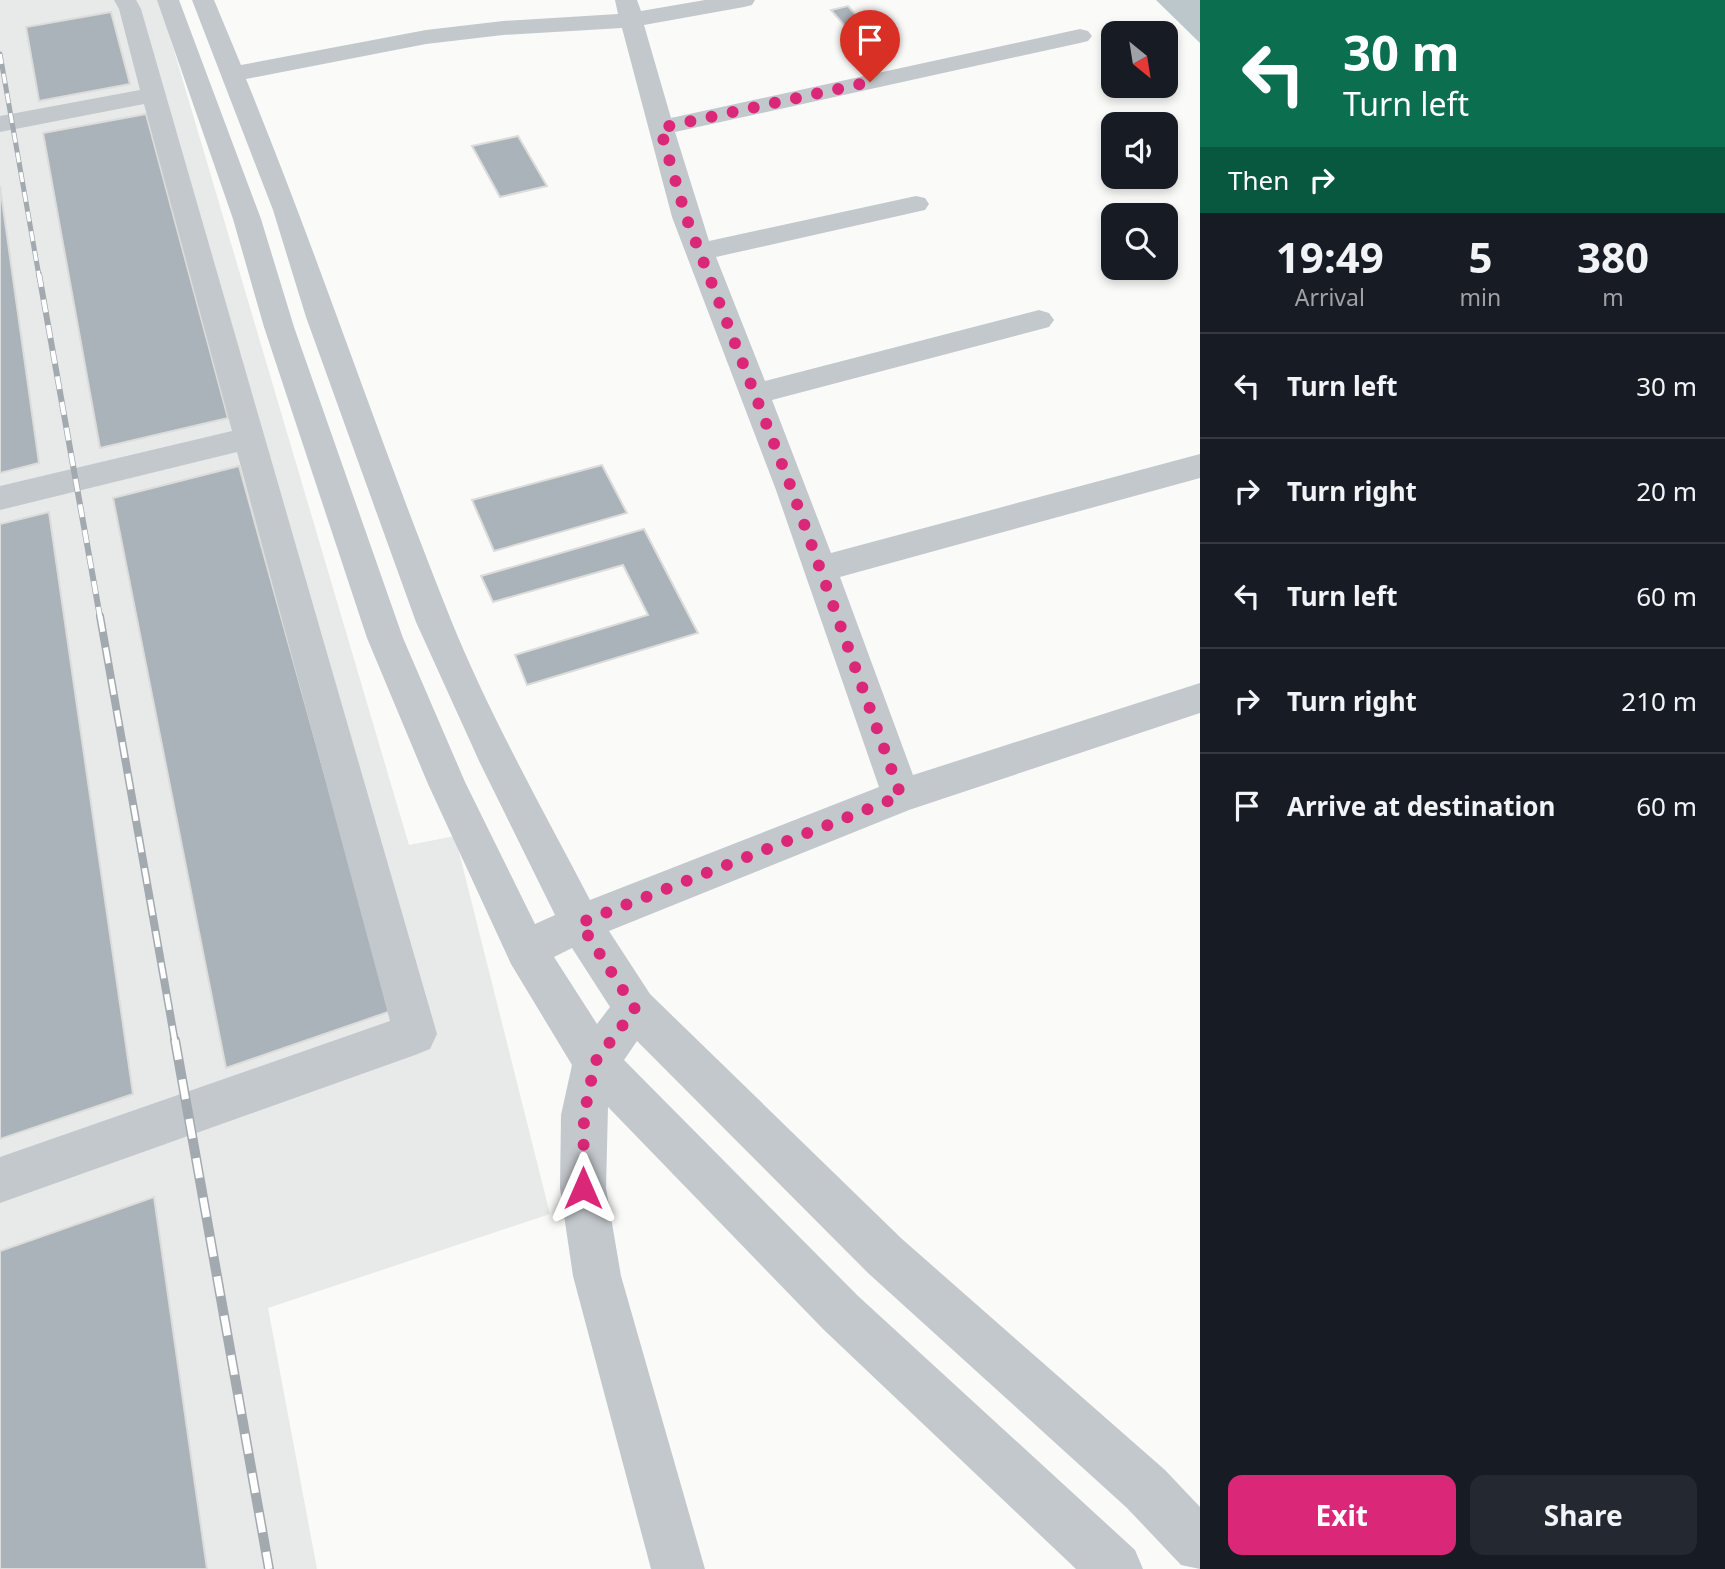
<!DOCTYPE html>
<html lang="en">
<head>
<meta charset="utf-8">
<style>
	:root { --surface:#171b24; --page:#242831; --text:#f1f3f6; --muted:#9ea1a6; --line:#363941; --accent:#db2777 }
	body { margin:0; font-family:"Noto Sans",sans-serif; background:var(--page); color:var(--text); height:100vh; display:flex; flex-direction:column; font-size:26px; white-space:nowrap }
	* { box-sizing:border-box; margin:0 }
	p { font-size:23px; color:var(--muted) }
	.icon { flex:none; width:38px; height:38px; fill:none; stroke:currentColor; stroke-width:2; stroke-linecap:round; stroke-linejoin:round }
	.map { position:relative; flex:1; overflow:hidden }
	.details { display:flex; flex-direction:column; background:var(--surface); width:525px }
	.details>* { flex:none }
	.guide { background:#0b6e4f; color:#fff; overflow:hidden }
	.needle { width:46px; rotate:150deg }
	.controls { position:absolute; left:1101px; top:21px; display:grid; gap:14px }
	.controls a { display:grid; place-items:center; width:77px; height:77px; border-radius:14px; background:var(--surface); box-shadow:0 4px 10px #0003; font-size:35px }
	.pin { position:absolute; display:grid; place-items:center; width:60px; height:60px; color:#fff; margin:-72px -30px; border-radius:50% 50% 50% 0; rotate:-45deg; box-shadow:0 0 7px #0007 }
	.pin .icon { rotate:45deg }
	.me { position:absolute; width:77px; margin:-38px; rotate:0deg; stroke-linejoin:round; filter:drop-shadow(0 0 5px #0008) }
	.turn { display:flex; align-items:center; gap:24px; height:147px; padding:0 28px; font-size:32px }
	.turn .icon { width:91px; height:91px; stroke-width:2.5 }
	.turn b { display:block; font-size:49px; line-height:60px }
	.then { display:flex; align-items:center; height:66px; padding:0 28px; background:#0003; gap:14px; font-size:26px }
	.eta { display:flex; justify-content:space-evenly; align-items:center; height:119px; text-align:center }
	.eta b { font-size:42px; font-weight:700; line-height:49px }
	.cta { display:flex; gap:14px; margin-top:auto; padding:14px 28px }
	.cta a { flex:1; height:80px; border-radius:14px; background:var(--accent); color:#fff; font-size:28px; font-weight:700; line-height:80px; text-align:center }
	.cta a+a { background:var(--page); color:var(--text) }
	ul { padding:0; list-style:none }
	li { display:flex; align-items:center; gap:21px; height:105px; padding:0 28px; border-top:2px solid var(--line) }
	li div { flex:1 }
	li b { display:block; font-size:26px }
	li em { font-style:normal }
	main { display:flex; flex:1; min-height:0 }
	.map>svg:first-child { display:block }
	.built { fill:#e8e9e9 }
	.water { fill:#bbc7cb }
	.building { fill:#aab3b9; stroke:#dcdcda; stroke-width:2 }
	.lines { fill:none; stroke-linecap:round; stroke-linejoin:round }
	.minor { fill:#c3c8cc; fill-rule:evenodd }
	.rail-far3-casing { stroke:#a2aab0; stroke-width:5 }
	.rail-far2-casing { stroke:#a2aab0; stroke-width:6 }
	.rail-far1-casing { stroke:#a2aab0; stroke-width:8 }
	.rail-casing { stroke:#a2aab0; stroke-width:10 }
	.rail-far3 { stroke:#fff; stroke-width:3.5; stroke-dasharray:10; stroke-linecap:butt }
	.rail-far2 { stroke:#fff; stroke-width:4.5; stroke-dasharray:13; stroke-linecap:butt }
	.rail-far1 { stroke:#fff; stroke-width:5; stroke-dasharray:16; stroke-linecap:butt }
	.rail { stroke:#fff; stroke-width:7; stroke-dasharray:20; stroke-linecap:butt }
	.route { stroke:#db2777; stroke-width:12; stroke-dasharray:0 21.6 }
</style>
</head>
<body>
<main>
<div class="map">
<svg width="1200" height="1569" viewBox="0 0 1200 1569">
	<rect width="100%" height="100%" fill="#fafaf8"/>
	<polygon class="built" points="0,0 159,0 409,845 455,836 550,1214 268,1308 317,1569 0,1569"/>
	<polygon class="water" points="1156,0 1200,0 1200,43"/>
	<g class="building">
		<polygon points="848,6 876,38 859,42 831,10"/>
		<polygon points="111,12 130,84 39,101 26,27"/>
		<polygon points="146,114 228,418 100,448 43,133"/>
		<polygon points="518,136 547,186 500,197 472,146"/>
		<polygon points="0,186 39,463 0,473"/>
		<polygon points="602,465 627,513 494,551 472,500"/>
		<polygon points="239,466 391,1011 226,1068 113,498"/>
		<polygon points="49,512 133,1094 0,1139 0,524"/>
		<polygon points="644,529 698,633 527,685 515,655 648,615 623,565 493,602 481,576"/>
		<polygon points="154,1197 207,1569 0,1569 0,1251"/>
	</g>
	<g class="lines">
		<g class="minor">
			<polygon points="114,0 136,0 141,9 437,1034 430,1049 415,1055 0,1203 0,1157 390,1021 237,452 0,510 0,486 232,431 144,104 0,132 0,116 140,90 119,9"/>
			<path d="M157,0H179L261,219L294,327L403,638L465,782L535,924L555,915L480,763L416,622L306,317L273,210L192,0H214L241,65L426,30L503,21L618,14L615,0H637L641,11L705,0H755L752,5L744,7L644,25L671,118L1080,29L1088,31L1092,36L1088,41L1080,43L675,132L709,241L916,196L925,198L929,204L925,210L916,212L716,257L765,381L1039,310L1049,313L1054,320L1049,327L772,400L831,553L1200,454V478L840,577L913,775L1200,683V713L909,810L609,931L650,994L902,1239L1165,1470L1200,1507V1569L1181,1565L1127,1508L868,1273L637,1041L624,1060L857,1295L1135,1550L1143,1569H1076L823,1329L608,1107L606,1188L621,1276L705,1569H651L573,1276L560,1188L561,1115L572,1065L511,964L428,784L367,638L264,327L233,219ZM622,28L672,217L776,490L879,787L590,900C542,808 490,716 451,620C379,441 319,257 246,79L426,44L503,35ZM572,948L610,1007L597,1024L554,957Z"/>
		</g>
		<defs>
			<polyline id="rail-far3" points="0,54 39,276"/>
			<polyline id="rail-far2" points="39,274 100,617"/>
			<polyline id="rail-far1" points="100,616 175,1042"/>
			<polyline id="rail" points="175,1040 269,1569"/>
		</defs>
		<use href="#rail-far3" class="rail-far3-casing"/>
		<use href="#rail-far2" class="rail-far2-casing"/>
		<use href="#rail-far1" class="rail-far1-casing"/>
		<use href="#rail" class="rail-casing"/>
		<use href="#rail-far3" class="rail-far3"/>
		<use href="#rail-far2" class="rail-far2"/>
		<use href="#rail-far1" class="rail-far1"/>
		<use href="#rail" class="rail"/>
	</g>
	<g class="lines">
		<polyline class="route" points="583,1188 584,1115 595,1062 635,1009 580,923 901,796 792,490 686,217 660,128 870,82"/>
	</g>
</svg>
<div class="controls">
<a><svg class="needle" viewBox="-14 -14 28 28"><path d="M0-13l5 13h-10z" fill="#e53935"/><path d="M0 13l5-13h-10z" fill="#9ea1a6"/></svg></a>
<a><svg class="icon" aria-label="sound" viewBox="0 0 24 24"><path d="M4 9h4l5-4v14l-5-4H4zM17 9q2 3 0 6"/></svg></a>
<a><svg class="icon" aria-label="search" viewBox="0 0 24 24"><circle cx="10" cy="10" r="6"/><path d="M15 15l6 6"/></svg></a>
</div>
<div class="pin" style="left:870px;top:82px;background:#d93025"><svg class="icon" aria-label="arrive" viewBox="0 0 24 24"><path d="M6 21V4h12l-3 4 3 4H6"/></svg></div>
<svg class="me" style="left:583px;top:1188px" viewBox="-20 -20 40 40"><path d="M0-17L14 15 0 8-14 15z" fill="#db2777" stroke="#fff" stroke-width="4"/></svg>
</div>
<section class="details">
<div class="guide">
<div class="turn"><svg class="icon" aria-label="left" viewBox="0 0 24 24"><path d="M17 20v-9H6M10 6l-5 5 5 5"/></svg><div><b>30 m</b>Turn left</div></div>
<div class="then">Then<svg class="icon" aria-label="right" viewBox="0 0 24 24"><path d="M7 20v-9h11M14 6l5 5-5 5"/></svg></div>
</div>
<div class="eta">
<div><b>19:49</b><p>Arrival</p></div>
<div><b>5</b><p>min</p></div>
<div><b>380</b><p>m</p></div>
</div>
<ul>
<li><svg class="icon" aria-label="left" viewBox="0 0 24 24"><path d="M17 20v-9H6M10 6l-5 5 5 5"/></svg><div><b>Turn left</b></div><em>30 m</em></li>
<li><svg class="icon" aria-label="right" viewBox="0 0 24 24"><path d="M7 20v-9h11M14 6l5 5-5 5"/></svg><div><b>Turn right</b></div><em>20 m</em></li>
<li><svg class="icon" aria-label="left" viewBox="0 0 24 24"><path d="M17 20v-9H6M10 6l-5 5 5 5"/></svg><div><b>Turn left</b></div><em>60 m</em></li>
<li><svg class="icon" aria-label="right" viewBox="0 0 24 24"><path d="M7 20v-9h11M14 6l5 5-5 5"/></svg><div><b>Turn right</b></div><em>210 m</em></li>
<li><svg class="icon" aria-label="arrive" viewBox="0 0 24 24"><path d="M6 21V4h12l-3 4 3 4H6"/></svg><div><b>Arrive at destination</b></div><em>60 m</em></li>
</ul>
<div class="cta"><a>Exit</a><a>Share</a></div>
</section>
</main>
</body>
</html>
